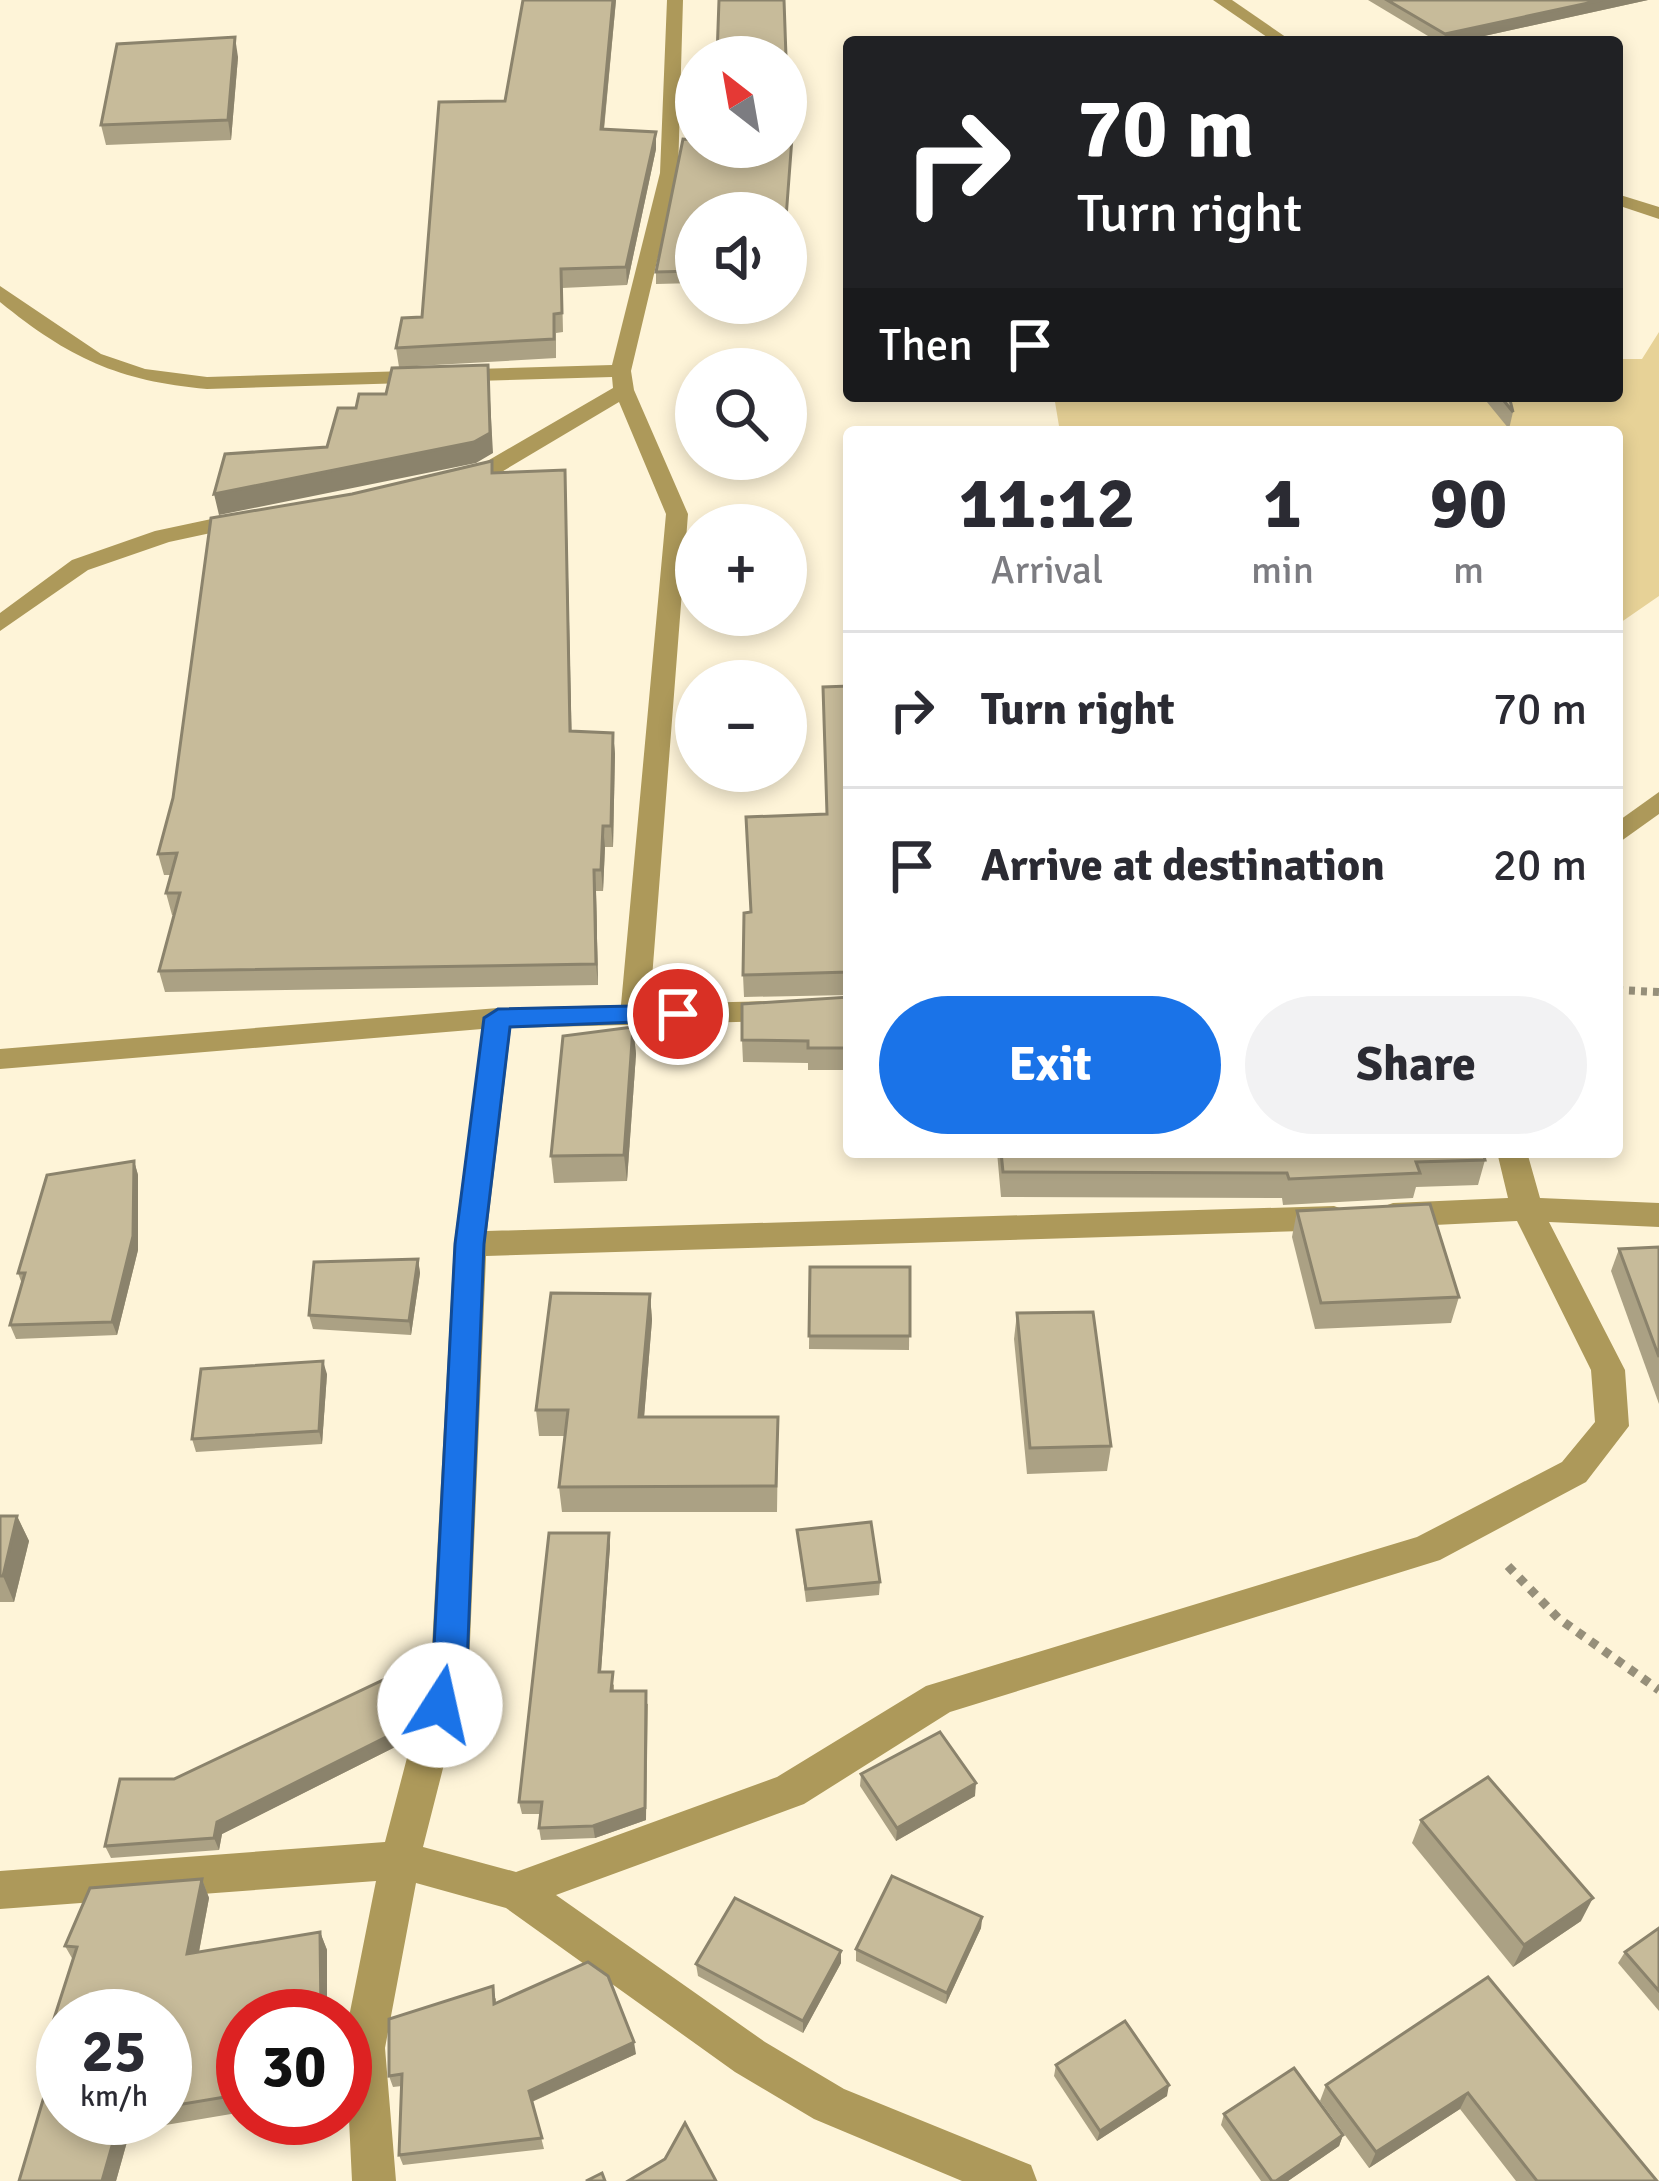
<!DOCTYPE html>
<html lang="en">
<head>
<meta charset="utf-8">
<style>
	:root { --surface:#fff; --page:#f2f2f3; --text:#2b2b33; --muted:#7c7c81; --line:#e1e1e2; --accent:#1a73e8 }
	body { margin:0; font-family:Signika,sans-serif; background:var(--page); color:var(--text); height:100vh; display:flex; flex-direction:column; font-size:45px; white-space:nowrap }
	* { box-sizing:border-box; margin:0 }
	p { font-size:39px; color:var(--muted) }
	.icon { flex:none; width:66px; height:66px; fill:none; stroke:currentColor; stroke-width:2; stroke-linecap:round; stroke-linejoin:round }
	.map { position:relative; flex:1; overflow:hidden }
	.drawer { position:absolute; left:843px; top:426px; width:780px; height:732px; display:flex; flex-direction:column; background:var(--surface); border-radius:12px; box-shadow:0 6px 18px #0003 }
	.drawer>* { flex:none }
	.guide { position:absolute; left:843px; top:36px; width:780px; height:366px; border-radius:12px; box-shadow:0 6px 18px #0003; background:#202124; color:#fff; overflow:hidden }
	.needle { width:78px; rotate:329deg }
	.tools { position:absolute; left:675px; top:36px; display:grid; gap:24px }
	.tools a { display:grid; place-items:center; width:132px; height:132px; border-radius:50%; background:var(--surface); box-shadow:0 6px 18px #0003; font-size:60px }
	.speed { position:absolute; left:36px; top:1989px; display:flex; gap:24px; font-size:60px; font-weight:700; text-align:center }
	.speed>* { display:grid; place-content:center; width:156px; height:156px; border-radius:50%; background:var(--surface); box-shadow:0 6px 18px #0003; line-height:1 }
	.speed small { font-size:30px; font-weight:400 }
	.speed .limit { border:18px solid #d22; background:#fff; color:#111 }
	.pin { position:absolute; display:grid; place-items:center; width:102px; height:102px; color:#fff; margin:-51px; border:6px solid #fff; border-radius:50%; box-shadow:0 3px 12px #0007 }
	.me { position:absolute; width:132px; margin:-66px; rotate:10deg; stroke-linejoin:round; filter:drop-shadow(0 0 9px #0008) }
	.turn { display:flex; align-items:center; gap:42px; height:252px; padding:0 36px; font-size:54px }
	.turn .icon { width:156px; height:156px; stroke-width:2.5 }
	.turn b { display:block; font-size:84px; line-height:102px }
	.then { display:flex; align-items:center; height:114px; padding:0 36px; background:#0003; gap:24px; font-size:45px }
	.eta { display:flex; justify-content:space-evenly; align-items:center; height:204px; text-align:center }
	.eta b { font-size:72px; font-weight:700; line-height:84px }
	.cta { display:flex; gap:24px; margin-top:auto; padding:24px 36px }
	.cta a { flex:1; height:138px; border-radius:72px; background:var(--accent); color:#fff; font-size:48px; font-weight:700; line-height:138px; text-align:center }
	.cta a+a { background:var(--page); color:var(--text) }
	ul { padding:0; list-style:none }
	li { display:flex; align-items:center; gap:36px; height:156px; padding:0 36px; border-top:3px solid var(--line) }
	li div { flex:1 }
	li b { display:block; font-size:45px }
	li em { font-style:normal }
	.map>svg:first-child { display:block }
	.green { fill:#e7d297 }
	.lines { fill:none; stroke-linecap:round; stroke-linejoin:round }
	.path-far1 { stroke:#968f7a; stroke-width:8; stroke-dasharray:6 6; stroke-linecap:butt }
	.path { stroke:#968f7a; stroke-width:9; stroke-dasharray:8 8; stroke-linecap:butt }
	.minor { fill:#ad995a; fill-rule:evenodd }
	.wall { fill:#aba184; fill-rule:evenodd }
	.shaded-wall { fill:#8b836c }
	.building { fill:#c7bb9a; stroke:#8b836c; stroke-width:3 }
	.route { fill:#1a73e8; stroke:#114b97; stroke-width:3 }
</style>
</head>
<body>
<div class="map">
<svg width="1659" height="2181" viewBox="0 0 1659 2181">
	<rect width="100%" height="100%" fill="#fef4d8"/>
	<polygon class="green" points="1659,332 1659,596 1617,625 1617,432 1060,432 1054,396 1617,396 1617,359 1642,359"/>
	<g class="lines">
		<polyline class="path-far1" points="1617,990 1659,992"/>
		<polyline class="path" points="1508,1566 1558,1618 1659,1690"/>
		<g class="minor">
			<path d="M667,0H683L678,173L631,371L634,390L688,514L650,1004L849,999V1019L511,1028L487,1231L1334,1206L1345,1210L1350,1218L1345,1226L1334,1230L486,1256L469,1666L423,1847L516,1872L777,1777L926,1686L1417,1537L1562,1462L1595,1422L1591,1370L1517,1221L1393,1227L1382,1223L1377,1215L1382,1207L1393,1203L1508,1198L1497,1152H1527L1540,1198L1659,1203V1227L1549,1222L1625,1370L1629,1426L1586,1482L1440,1560L950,1712L804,1804L556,1895L765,2042L844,2089L1031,2165L1037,2181H962L814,2119L735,2072L506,1908L416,1883L385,2048L396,2181H352L345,2037L376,1881L0,1909V1871L385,1842L431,1666L454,1244L482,1029L0,1069V1049L498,1008L621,1005L666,514L619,402L493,477L455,487L444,480L477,467L613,388L612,377L207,389C118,381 69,358 0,302V286L101,354L145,369L207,377L612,365L660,173Z"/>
			<polygon points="1213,0 1232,0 1293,42 1274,42"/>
			<polygon points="1617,194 1659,207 1659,219 1617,205"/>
			<polygon points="249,511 257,513 257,523 169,542 88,570 0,631 0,613 72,560 155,531"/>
			<polygon points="1659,792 1659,814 1617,844 1617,822"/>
		</g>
	</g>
	<g class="wall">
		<polygon points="523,0 616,0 604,130 656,132 656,149 627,285 562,288 563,332 556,333 556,358 399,367 396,348 422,317 505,101"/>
		<polygon points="1368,0 1648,0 1457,42 1438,42"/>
		<polygon points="238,57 231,140 106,145 101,125"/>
		<polygon points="787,124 793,135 786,213 696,213 696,283 656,284 656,272 696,147"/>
		<polygon points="1482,396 1509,396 1513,412 1509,429"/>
		<polygon points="493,473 566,490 571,731 613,733 615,754 613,847 605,847 603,891 596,891 598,985 165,992 159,971 174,915 172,915 166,893 171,875 164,875 158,854"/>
		<polygon points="849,686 849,995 744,997 743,975 751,912 827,814"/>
		<polygon points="849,997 849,1070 808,1070 808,1063 743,1062 742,1040"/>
		<polygon points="633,1027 636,1054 627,1181 554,1183 551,1156"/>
		<polygon points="997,1152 1483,1152 1485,1160 1478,1185 1416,1187 1413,1198 1283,1205 1282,1198 1001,1197"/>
		<polygon points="134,1161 138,1175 138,1250 117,1335 16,1339 10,1325 22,1284 18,1273"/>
		<polygon points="1297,1211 1459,1297 1451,1323 1315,1329 1292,1237"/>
		<polygon points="1659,1247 1659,1404 1611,1271 1619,1249"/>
		<polygon points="418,1259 420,1273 411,1335 313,1329 309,1315"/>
		<polygon points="810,1267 910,1267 909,1350 809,1349"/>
		<polygon points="650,1294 652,1320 644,1417 778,1442 777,1512 562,1512 559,1487 565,1436 539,1436 536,1410"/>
		<polygon points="1017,1313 1111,1446 1107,1471 1027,1474 1014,1339"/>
		<polygon points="327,1374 322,1444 196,1452 192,1439"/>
		<polygon points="0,1516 17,1516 29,1541 14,1602 0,1602"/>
		<polygon points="797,1530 880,1582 879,1595 806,1602"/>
		<polygon points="610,1546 601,1672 614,1685 614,1691 648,1704 646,1820 595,1838 541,1840 539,1828 540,1814 522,1814 519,1802"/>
		<polygon points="417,1664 420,1676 407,1741 222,1834 219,1850 111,1858 105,1846 174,1779"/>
		<polygon points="861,1774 975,1796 896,1841 860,1786"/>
		<polygon points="1421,1820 1581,1921 1513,1967 1412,1843"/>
		<path d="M202,1879L209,1898L199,1952L320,1932L327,1950V2016H243V2112L130,2131L116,2181H19L50,2078L40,2062L73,1960L65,1946L90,1888ZM63,2016H165V2118H63Z"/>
		<polygon points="982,1917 981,1928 946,2004 856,1961 856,1949"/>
		<polygon points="1659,1928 1659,2011 1618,1963 1625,1952"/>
		<polygon points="841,1963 803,2033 698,1976 696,1964"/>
		<polygon points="1488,1977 1657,2181 1516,2181 1460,2109 1369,2168 1320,2101 1326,2085"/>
		<polygon points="496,1998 496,2003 636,2054 532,2102 544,2149 403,2165 399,2155 402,2086 393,2087 389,2076"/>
		<polygon points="1056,2065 1167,2096 1097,2141 1054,2076"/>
		<polygon points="1224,2114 1343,2135 1339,2146 1288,2181 1261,2181 1221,2125"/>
	</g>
	<g class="shaded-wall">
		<polygon points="613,0 616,0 602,147 601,129"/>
		<polygon points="1602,0 1648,0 1457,42 1444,42 1445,34"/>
		<polygon points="235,37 238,57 231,140 228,120"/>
		<polygon points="656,132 656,149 627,285 626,267"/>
		<polygon points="488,365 493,453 476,463 219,515 214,494 474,442"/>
		<polygon points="565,470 566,490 572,752 570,731"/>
		<polygon points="613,733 615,754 613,847 611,826"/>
		<polygon points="603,826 605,847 603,891 601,870"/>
		<polygon points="594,870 596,891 598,985 596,964"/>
		<polygon points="633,1027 636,1054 627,1181 624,1155"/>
		<polygon points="134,1161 138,1175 138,1250 117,1335 112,1322"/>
		<polygon points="418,1259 420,1273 411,1335 409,1321"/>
		<polygon points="650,1294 652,1320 642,1442 639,1417"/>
		<polygon points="323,1361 327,1374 322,1444 319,1431"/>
		<polygon points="17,1516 29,1541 14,1602 3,1576"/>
		<polygon points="609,1533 610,1546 600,1685 599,1672"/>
		<polygon points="417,1664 420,1676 407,1741 222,1834 219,1850 214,1838 217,1822"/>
		<polygon points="646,1691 646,1820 595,1838 593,1826"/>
		<polygon points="976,1783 975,1796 896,1841 897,1828"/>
		<polygon points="202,1879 209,1898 195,1972 187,1954"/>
		<polygon points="1593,1898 1581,1921 1513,1967 1524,1945"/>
		<polygon points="982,1917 981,1928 946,2004 947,1993"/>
		<polygon points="320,1932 327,1950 327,2016 321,2016"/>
		<polygon points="841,1951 841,1963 803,2033 803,2021"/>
		<polygon points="634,2042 636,2054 531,2102 529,2091"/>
		<polygon points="1169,2085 1167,2096 1097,2141 1100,2131"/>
		<polygon points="1468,2093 1460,2109 1369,2168 1376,2152"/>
		<polygon points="120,2118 123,2118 130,2131 116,2181 102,2181"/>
		<polygon points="1343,2135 1339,2146 1288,2181 1276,2181"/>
	</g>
	<g class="building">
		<polygon points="523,0 613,0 601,129 656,132 626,267 561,269 562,313 554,314 554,339 396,348 402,318 422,317 439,102 505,101"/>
		<polygon points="719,0 784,0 786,57 717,57"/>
		<polygon points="1387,0 1602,0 1445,34"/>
		<polygon points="235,37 228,120 101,125 117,44"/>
		<polygon points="786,78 787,124 793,124 786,218 786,213 696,213 696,271 656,272 683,139 696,140 696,147 786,147"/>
		<polygon points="488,365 490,433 474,442 214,494 225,454 327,447 338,408 356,408 359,394 386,394 392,368"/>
		<polygon points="1500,396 1509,396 1513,412"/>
		<polygon points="492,461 492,473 565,470 570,731 613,733 611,826 603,826 601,870 594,870 596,964 159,971 180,893 166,893 177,853 158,854 173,798 211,518 352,494"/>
		<polygon points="849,686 849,972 743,975 744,913 751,912 746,817 827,814 823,687"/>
		<polygon points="849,997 849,1048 808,1048 808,1041 742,1040 742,1004"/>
		<polygon points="633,1027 624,1155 551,1156 563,1036"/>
		<polygon points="1001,1152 1483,1152 1485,1160 1416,1162 1420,1173 1289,1179 1287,1173 1003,1172"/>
		<polygon points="134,1161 133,1236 112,1322 10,1325 25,1273 18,1273 47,1175"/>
		<polygon points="1430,1204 1459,1297 1321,1303 1297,1211"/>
		<polygon points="1659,1247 1659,1357 1619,1249"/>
		<polygon points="418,1259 409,1321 309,1315 314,1262"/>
		<polygon points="810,1267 910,1267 910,1336 809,1336"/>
		<polygon points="551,1293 650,1294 639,1417 778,1417 776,1486 559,1487 568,1410 536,1410"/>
		<polygon points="1093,1312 1111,1446 1030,1448 1017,1313"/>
		<polygon points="323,1361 319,1431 192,1439 201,1369"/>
		<polygon points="0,1516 17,1516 3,1576 0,1576"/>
		<polygon points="871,1522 880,1582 806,1589 797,1530"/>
		<polygon points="549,1533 609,1533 599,1672 613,1672 611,1691 646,1691 645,1808 593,1826 539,1828 542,1802 519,1802"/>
		<polygon points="417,1664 404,1728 217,1822 214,1838 105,1846 120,1779 174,1779"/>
		<polygon points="940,1732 976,1783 897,1828 861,1774"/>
		<polygon points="1488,1777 1593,1898 1524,1945 1421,1820"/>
		<polygon points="892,1876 982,1917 947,1993 856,1949"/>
		<polygon points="202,1879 187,1954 320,1932 321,2016 243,2016 243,2094 165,2107 165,2016 63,2016 63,2118 120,2118 102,2181 19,2181 54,2063 40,2062 77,1947 65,1946 90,1888"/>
		<polygon points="735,1898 841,1951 803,2021 696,1964"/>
		<polygon points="1659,1928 1659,1991 1625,1952"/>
		<polygon points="588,1962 608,1976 634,2042 529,2091 542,2138 399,2155 402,2074 389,2076 389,2019 493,1986 494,2004"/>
		<polygon points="1488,1977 1657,2181 1537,2181 1468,2093 1376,2152 1326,2085"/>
		<polygon points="1125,2021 1169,2085 1100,2131 1056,2065"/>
		<polygon points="1294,2068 1343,2135 1276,2181 1272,2181 1224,2114"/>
		<polygon points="685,2123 716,2181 628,2181 665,2159"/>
		<polygon points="602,2173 605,2181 586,2181"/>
	</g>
	<polygon class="route" points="678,1005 691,1014 687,1020 510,1027 484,1244 467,1666 452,1716 440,1720 428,1716 423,1705 433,1666 455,1244 484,1018 498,1009"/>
</svg>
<div class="tools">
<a><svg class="needle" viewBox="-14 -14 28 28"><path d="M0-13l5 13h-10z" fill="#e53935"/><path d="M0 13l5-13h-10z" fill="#7c7c81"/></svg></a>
<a><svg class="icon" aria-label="sound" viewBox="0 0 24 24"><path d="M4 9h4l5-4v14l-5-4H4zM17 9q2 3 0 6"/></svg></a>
<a><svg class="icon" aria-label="search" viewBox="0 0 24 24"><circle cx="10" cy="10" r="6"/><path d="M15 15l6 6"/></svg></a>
<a>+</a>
<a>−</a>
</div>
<div class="speed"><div>25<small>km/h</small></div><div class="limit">30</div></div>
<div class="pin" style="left:678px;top:1014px;background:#d93025"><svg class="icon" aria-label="arrive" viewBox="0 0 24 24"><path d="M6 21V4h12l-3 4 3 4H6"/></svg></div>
<svg class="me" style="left:440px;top:1705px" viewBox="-20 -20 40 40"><circle r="19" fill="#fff"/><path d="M0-13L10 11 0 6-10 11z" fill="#1a73e8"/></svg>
<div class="guide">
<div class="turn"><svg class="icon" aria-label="right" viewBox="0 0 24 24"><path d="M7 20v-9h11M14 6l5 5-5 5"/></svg><div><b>70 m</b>Turn right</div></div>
<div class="then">Then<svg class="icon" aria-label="arrive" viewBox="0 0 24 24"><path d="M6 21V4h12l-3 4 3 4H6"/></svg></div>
</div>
<section class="drawer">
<div class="eta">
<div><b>11:12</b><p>Arrival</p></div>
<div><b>1</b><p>min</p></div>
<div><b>90</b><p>m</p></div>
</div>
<ul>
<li><svg class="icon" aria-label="right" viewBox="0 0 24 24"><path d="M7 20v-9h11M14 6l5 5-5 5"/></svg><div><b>Turn right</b></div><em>70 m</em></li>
<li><svg class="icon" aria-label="arrive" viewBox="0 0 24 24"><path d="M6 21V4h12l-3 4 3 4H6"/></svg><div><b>Arrive at destination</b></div><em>20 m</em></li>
</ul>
<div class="cta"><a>Exit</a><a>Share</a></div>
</section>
</div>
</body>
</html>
